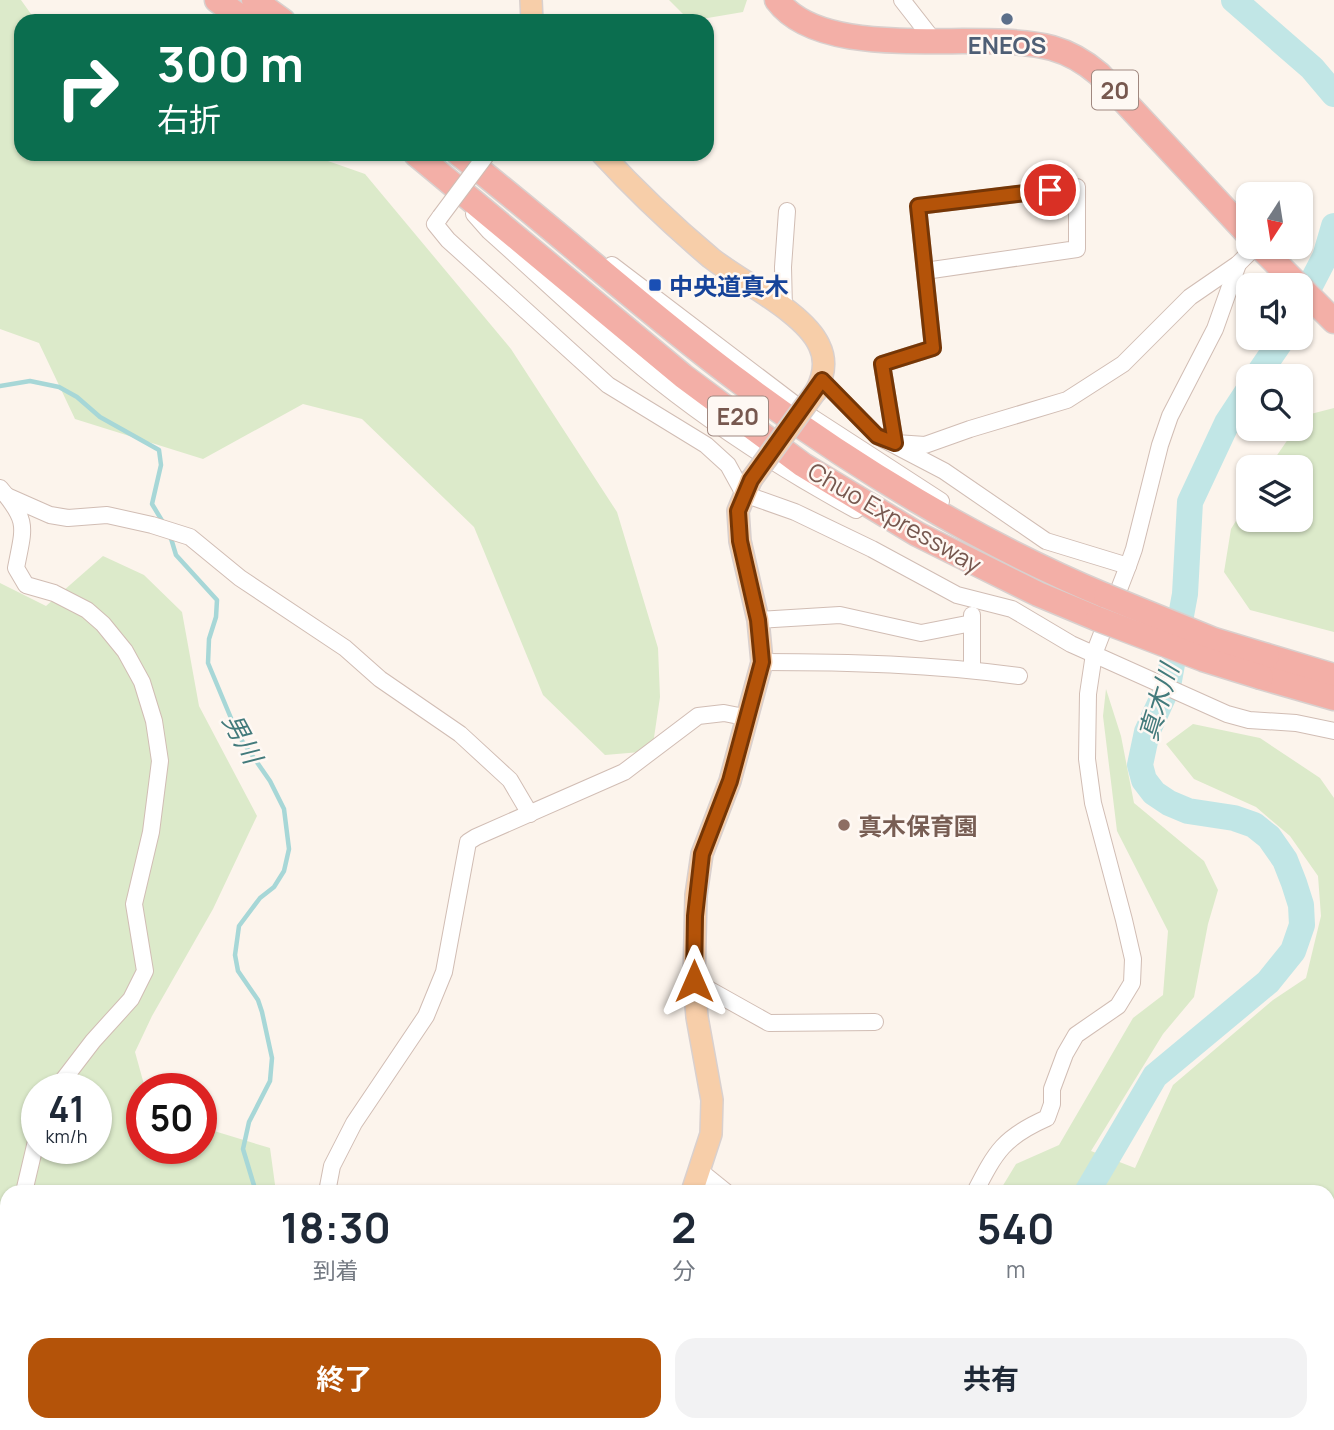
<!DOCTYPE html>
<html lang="ja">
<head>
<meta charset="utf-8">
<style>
	:root { --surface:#fff; --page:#f2f2f3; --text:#1f2937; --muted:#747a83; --accent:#b45309 }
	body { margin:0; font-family:Manrope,"Noto Sans JP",sans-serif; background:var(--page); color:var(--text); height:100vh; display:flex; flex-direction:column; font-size:26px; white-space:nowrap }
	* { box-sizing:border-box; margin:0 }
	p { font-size:23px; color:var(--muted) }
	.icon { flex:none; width:38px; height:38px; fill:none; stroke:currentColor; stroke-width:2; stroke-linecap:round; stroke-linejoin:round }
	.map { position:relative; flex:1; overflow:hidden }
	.details { position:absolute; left:0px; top:1185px; width:1335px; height:247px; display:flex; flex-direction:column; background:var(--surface); border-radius:21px 21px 0 0; box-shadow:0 2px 5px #0004 }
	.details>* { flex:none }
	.top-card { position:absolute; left:14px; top:14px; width:700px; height:147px; border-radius:21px; box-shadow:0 2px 5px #0004; background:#0b6e4f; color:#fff; overflow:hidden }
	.needle { width:46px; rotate:192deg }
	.buttons { position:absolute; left:1236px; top:182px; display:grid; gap:14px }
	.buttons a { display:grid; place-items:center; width:77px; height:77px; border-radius:14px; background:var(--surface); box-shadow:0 2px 5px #0004; font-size:35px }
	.speed { position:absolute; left:21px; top:1073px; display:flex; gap:14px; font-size:35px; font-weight:700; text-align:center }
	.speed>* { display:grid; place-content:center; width:91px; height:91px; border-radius:50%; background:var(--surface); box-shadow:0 2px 5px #0004; line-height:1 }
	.speed small { font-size:18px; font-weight:400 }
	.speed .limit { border:10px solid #d22; background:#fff; color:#111 }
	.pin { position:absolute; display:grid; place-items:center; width:60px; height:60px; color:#fff; margin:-30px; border:4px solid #fff; border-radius:50%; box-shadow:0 2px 7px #0007 }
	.me { position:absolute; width:77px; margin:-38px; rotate:0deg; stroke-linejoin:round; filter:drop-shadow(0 0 5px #0008) }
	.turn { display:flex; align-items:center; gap:24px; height:147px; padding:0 28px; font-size:32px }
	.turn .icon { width:91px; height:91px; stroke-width:2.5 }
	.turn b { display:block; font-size:49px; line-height:60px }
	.eta { display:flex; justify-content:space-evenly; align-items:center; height:119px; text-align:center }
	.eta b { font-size:42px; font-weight:700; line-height:49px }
	.cta { display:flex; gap:14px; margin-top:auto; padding:14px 28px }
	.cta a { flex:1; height:80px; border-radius:21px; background:var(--accent); color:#fff; font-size:28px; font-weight:700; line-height:80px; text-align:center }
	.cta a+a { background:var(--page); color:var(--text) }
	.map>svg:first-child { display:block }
	.green { fill:#dceaca; fill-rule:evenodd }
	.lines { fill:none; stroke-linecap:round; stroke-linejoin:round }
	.stream { stroke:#a7d7d7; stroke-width:4.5 }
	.river { stroke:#c1e6e6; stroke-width:26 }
	.minor-casing { stroke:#d1bdb4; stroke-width:18 }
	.major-casing { stroke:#d9d0ce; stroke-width:24 }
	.highway-casing { stroke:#d9d0ce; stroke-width:27 }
	.minor { stroke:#fff; stroke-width:16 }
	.major { stroke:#f7cea9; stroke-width:21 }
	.highway { stroke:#f3afa7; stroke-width:24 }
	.minor-bridge-casing { stroke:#d1bdb4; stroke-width:18; stroke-linecap:butt }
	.major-bridge-casing { stroke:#d9d0ce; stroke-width:24; stroke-linecap:butt }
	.highway-bridge-casing { stroke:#d9d0ce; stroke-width:27; stroke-linecap:butt }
	.minor-bridge { stroke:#fff; stroke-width:16 }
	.major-bridge { stroke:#f7cea9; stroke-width:21 }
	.highway-bridge { stroke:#f3afa7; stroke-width:24 }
	.route-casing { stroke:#753606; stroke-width:18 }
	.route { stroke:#b45309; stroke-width:12 }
	.service-dot { fill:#5c6f8a; stroke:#fef8f3; stroke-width:2.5 }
	.transit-dot { fill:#1a4fb4; stroke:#fef8f3; stroke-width:2.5 }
	.education-dot { fill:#8d6e63; stroke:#fef8f3; stroke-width:2.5 }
	.labels { text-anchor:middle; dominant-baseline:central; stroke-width:5; stroke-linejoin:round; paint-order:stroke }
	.shield { fill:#fef8f3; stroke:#a08880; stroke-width:2 }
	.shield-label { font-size:23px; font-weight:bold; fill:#77584f }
	.service-label { font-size:24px; font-weight:bold; fill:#4e5e75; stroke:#fef8f3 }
	.transit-label { font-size:24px; font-weight:bold; fill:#164399; stroke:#fef8f3; text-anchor:start }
	.street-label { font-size:24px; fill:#77584f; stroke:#fef8f3 }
	.education-label { font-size:24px; font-weight:bold; fill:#785e54; stroke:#fef8f3; text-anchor:start }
	.water-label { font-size:26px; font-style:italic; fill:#427a7b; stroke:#fef8f3 }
</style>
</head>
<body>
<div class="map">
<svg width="1334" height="1430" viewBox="0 0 1334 1430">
	<rect width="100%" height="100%" fill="#fcf4ec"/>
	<g class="green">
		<polygon points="0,0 21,0 36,21 21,21 21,154 308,154 365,174 511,349 617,512 658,648 660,697 652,751 605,755 543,695 474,527 362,419 303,404 203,459 75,419 39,343 0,329"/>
		<polygon points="669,0 747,0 743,12 690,21"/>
		<polygon points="1334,408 1334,632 1250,610 1224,572 1231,529 1248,501 1248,520 1300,520 1300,467 1269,467 1295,429 1300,429 1300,420 1303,416"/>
		<path d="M103,556L144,575L182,612L199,706L257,816L213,909L152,1016L135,1052L145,1088H142V1148H201V1127L270,1148L276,1192H7V1424L198,1425L195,1430H0V583L46,606ZM37,1088H96V1148H37Z"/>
		<polygon points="1106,689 1121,736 1134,803 1204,861 1218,890 1208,924 1194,997 1163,1034 1091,1151 1135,1168 1173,1085 1273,1000 1306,978 1321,916 1318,876 1290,836 1256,807 1194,779 1166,744 1193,724 1260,738 1320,778 1334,798 1334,1430 1325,1430 1317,1425 1328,1424 1328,1192 999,1192 1016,1164 1059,1145 1133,1018 1163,995 1168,931 1117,831 1103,716"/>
	</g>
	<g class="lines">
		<g class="stream">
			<polyline points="0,386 30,381 59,387 77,397 100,417 159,450 161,465 152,504 164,524"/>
			<polyline points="170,535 176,555 217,600 216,617 209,639 208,663 238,735 270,781 284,809 289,849 284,871 274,887 260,898 239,926 235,955 238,971 258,1000 262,1012 272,1058 270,1081 249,1122 243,1149 256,1192"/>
			<polyline points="175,1430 177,1424"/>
		</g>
		<g class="river">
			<polyline points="1234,0 1312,68 1334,94"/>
			<polyline points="1300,305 1325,257 1334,226"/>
			<polyline points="1257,376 1283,338"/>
			<polyline points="1087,1192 1155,1076 1268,982 1293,951 1302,925 1301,905 1294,883 1285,860 1269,837 1254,825 1234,818 1188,811 1169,803 1154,793 1144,780 1140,765 1147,732 1168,686 1185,594 1190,502 1227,423 1248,391"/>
			<polyline points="947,1424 948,1430"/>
		</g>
		<defs>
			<g id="minor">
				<polyline points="902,0 934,41"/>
				<path d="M474,214L489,231C535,272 580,315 627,355C697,415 775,466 856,510"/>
				<polyline points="440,217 435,224 448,240 608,385 706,445 728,465 744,494 795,512 872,549 957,595 1012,609 1071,644 1227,714 1249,720 1296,723 1334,731"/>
				<polyline points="612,265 813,418 941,501"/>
				<polyline points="784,309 783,267 787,211"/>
				<path d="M822,380L877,436L944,471L1046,541L1128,566L1094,654L1088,694L1087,759L1093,803L1124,920L1133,959L1132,983L1118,1006L1076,1035L1065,1054L1052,1089V1104L1047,1118C1004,1137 996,1151 975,1192"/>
				<polyline points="895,443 882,364 933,348 918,206 1077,187 1077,249 925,271"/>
				<polyline points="896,443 925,445 970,429 1067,400 1123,364 1190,297 1238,264 1255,247"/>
				<path d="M0,488C29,522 24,526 16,568L26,585L54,593L87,610L103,624L125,651L142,682L154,721L160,761L151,832L134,904L145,971L131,999L93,1041L57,1088"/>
				<polyline points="7,496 50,515 68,518 107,515 152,525 190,537 240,578 345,648 380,679 460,734 510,780 530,814"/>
				<polyline points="1128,566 1134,549 1160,445 1170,416 1215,329 1238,264"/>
				<polyline points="758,620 840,615 921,633 972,623"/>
				<path d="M762,662C850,662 931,664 1019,676"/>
				<polyline points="972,669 972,615"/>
				<polyline points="694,981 769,1023 875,1022"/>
				<polyline points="700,1171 726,1192"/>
				<polyline points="24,1192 37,1137"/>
				<polyline points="327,1192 332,1166 354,1123 426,1016 444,972 468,842 476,837 624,772 698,716 724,713 749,718"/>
				<polyline points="255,1424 255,1430"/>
				<polyline points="621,1424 633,1430"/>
				<polyline points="1122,1424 1128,1430"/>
				<polyline points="7,1430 11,1424"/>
				<polyline points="50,1430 51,1424"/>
			</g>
			<g id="major">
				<polyline points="531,0 532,21"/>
				<path d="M602,154C636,191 672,225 711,258C741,282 804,312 819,345C827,361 824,376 816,391"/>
				<polyline points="692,1192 711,1134 712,1100 697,1017 694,981 696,895 702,854 730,781 762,662 758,620 740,541 738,511 751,480"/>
				<polyline points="605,1430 608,1424"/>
			</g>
			<g id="highway">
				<polyline points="217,0 246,21"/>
				<polyline points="254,0 283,21"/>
				<path d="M777,0C825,65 980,28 1052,48C1070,53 1085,62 1099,74L1248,234"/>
				<polyline points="416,154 683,376 803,465 917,534 1038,594 1098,619"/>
				<path d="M459,154C554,228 643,310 740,382C850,465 979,543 1106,596"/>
				<polyline points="1260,247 1298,285"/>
				<polyline points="1300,287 1334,321"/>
				<polyline points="1267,656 1334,676"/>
				<polyline points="1261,677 1334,698"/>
			</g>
		</defs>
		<use href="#minor" class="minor-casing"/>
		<use href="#major" class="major-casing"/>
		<use href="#highway" class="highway-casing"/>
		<use href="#minor" class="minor"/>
		<use href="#major" class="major"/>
		<use href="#highway" class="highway"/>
		<defs>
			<polyline id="minor-bridge" points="440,217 487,154"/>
			<polyline id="major-bridge" points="751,480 816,391"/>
			<g id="highway-bridge">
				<polyline points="1106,596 1214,640 1267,656"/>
				<polyline points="1098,619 1203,659 1261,677"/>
			</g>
		</defs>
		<use href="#minor-bridge" class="minor-bridge-casing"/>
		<use href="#major-bridge" class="major-bridge-casing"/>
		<use href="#highway-bridge" class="highway-bridge-casing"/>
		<use href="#minor-bridge" class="minor-bridge"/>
		<use href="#major-bridge" class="major-bridge"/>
		<use href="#highway-bridge" class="highway-bridge"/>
	</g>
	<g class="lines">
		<defs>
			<polyline id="route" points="694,981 695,916 702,854 730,781 762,662 758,620 740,541 738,511 751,480 822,380 877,436 895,443 882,364 933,348 918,206 1050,190"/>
		</defs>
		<use href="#route" class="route-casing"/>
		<use href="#route" class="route"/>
	</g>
	<circle class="service-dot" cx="1007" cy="19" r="7"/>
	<rect class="transit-dot" x="648" y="278" width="14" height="14" rx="3.5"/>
	<circle class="education-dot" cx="844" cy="825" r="7"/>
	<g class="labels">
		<g class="shield">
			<rect x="1092" y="70.5" width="46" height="39" rx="5"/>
			<rect x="708" y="396.5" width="60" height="39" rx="5"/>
		</g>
		<g class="shield-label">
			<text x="1115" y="90">20</text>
			<text x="738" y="416">E20</text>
		</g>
		<g class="service-label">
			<text x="1007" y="44">ENEOS</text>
		</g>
		<g class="transit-label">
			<text x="669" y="285">中央道真木</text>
		</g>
		<g class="street-label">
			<text transform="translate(895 517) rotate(30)">Chuo Expressway</text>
		</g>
		<g class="education-label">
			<text x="858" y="825">真木保育園</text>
		</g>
		<g class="water-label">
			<text transform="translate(1158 702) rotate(-73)">真木川</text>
			<text transform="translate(243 738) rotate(62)">男川</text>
		</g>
	</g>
</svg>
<div class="buttons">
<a><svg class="needle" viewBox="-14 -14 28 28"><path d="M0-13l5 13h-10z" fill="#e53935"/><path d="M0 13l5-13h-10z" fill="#747a83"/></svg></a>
<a><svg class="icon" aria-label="sound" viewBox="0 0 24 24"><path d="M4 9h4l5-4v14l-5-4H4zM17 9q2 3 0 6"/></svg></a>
<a><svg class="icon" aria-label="search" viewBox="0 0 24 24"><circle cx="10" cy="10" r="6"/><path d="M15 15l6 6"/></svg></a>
<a><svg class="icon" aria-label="layers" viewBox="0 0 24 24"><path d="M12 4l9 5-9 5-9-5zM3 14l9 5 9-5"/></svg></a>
</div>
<div class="speed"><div>41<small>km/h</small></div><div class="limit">50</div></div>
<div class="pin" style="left:1050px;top:190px;background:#d93025"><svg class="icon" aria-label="arrive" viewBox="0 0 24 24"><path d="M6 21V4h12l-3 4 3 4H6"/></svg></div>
<svg class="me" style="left:694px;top:981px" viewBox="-20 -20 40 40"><path d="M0-17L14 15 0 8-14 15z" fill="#b45309" stroke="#fff" stroke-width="4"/></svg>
<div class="top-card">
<div class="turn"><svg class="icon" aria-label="right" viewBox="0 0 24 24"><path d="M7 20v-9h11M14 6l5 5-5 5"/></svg><div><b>300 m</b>右折</div></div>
</div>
<section class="details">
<div class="eta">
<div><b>18:30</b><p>到着</p></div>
<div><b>2</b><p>分</p></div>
<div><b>540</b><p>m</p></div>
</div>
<div class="cta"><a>終了</a><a>共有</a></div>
</section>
</div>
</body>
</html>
